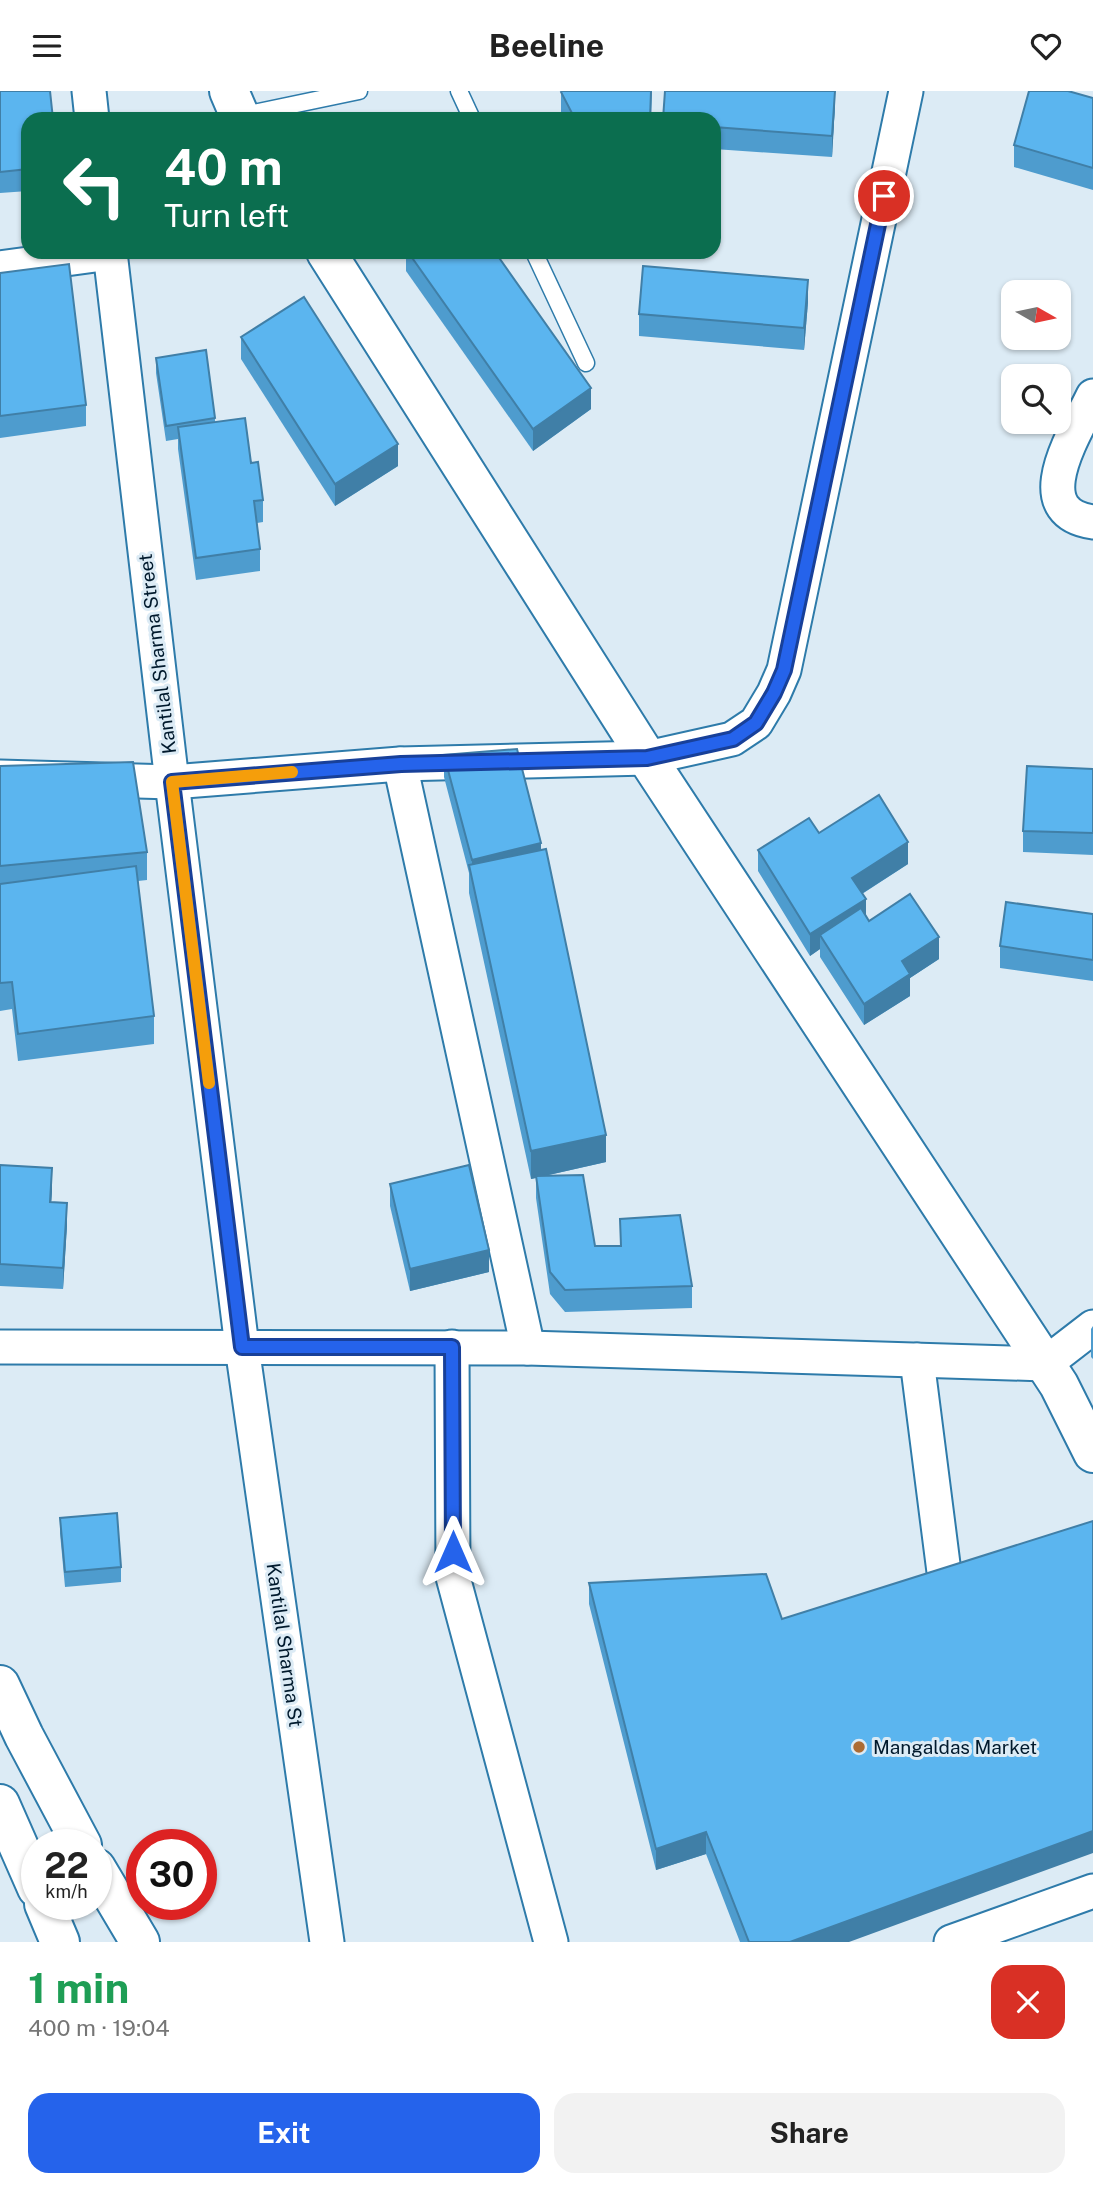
<!DOCTYPE html>
<html lang="en">
<head>
<meta charset="utf-8">
<style>
	:root { --surface:#fff; --page:#f2f2f2; --text:#222; --muted:#767676; --accent:#2563eb }
	body { margin:0; font-family:"Public Sans",sans-serif; background:var(--page); color:var(--text); height:100vh; display:flex; flex-direction:column; font-size:26px; white-space:nowrap }
	* { box-sizing:border-box; margin:0 }
	p { font-size:23px; color:var(--muted) }
	.icon { flex:none; width:38px; height:38px; fill:none; stroke:currentColor; stroke-width:2; stroke-linecap:round; stroke-linejoin:round }
	.map { position:relative; height:1851px; overflow:hidden }
	.drawer { display:flex; flex-direction:column; background:var(--surface); flex:1 }
	.drawer>* { flex:none }
	.guide { position:absolute; left:21px; top:21px; width:700px; height:147px; border-radius:21px; box-shadow:0 2px 5px #0004; background:#0b6e4f; color:#fff; overflow:hidden }
	.needle { width:46px; rotate:99deg }
	.tools { position:absolute; left:1001px; top:189px; display:grid; gap:14px }
	.tools a { display:grid; place-items:center; width:70px; height:70px; border-radius:14px; background:var(--surface); box-shadow:0 2px 5px #0004; font-size:35px }
	.speed { position:absolute; left:21px; top:1738px; display:flex; gap:14px; font-size:35px; font-weight:700; text-align:center }
	.speed>* { display:grid; place-content:center; width:91px; height:91px; border-radius:50%; background:var(--surface); box-shadow:0 2px 5px #0004; line-height:1 }
	.speed small { font-size:18px; font-weight:400 }
	.speed .limit { border:10px solid #d22; background:#fff; color:#111 }
	.pin { position:absolute; display:grid; place-items:center; width:60px; height:60px; color:#fff; margin:-30px; border:4px solid #fff; border-radius:50%; box-shadow:0 2px 7px #0007 }
	.me { position:absolute; width:77px; margin:-38px; rotate:0deg; stroke-linejoin:round; filter:drop-shadow(0 0 5px #0008) }
	.turn { display:flex; align-items:center; gap:24px; height:147px; padding:0 28px; font-size:32px }
	.turn .icon { width:91px; height:91px; stroke-width:2.5 }
	.turn b { display:block; font-size:49px; line-height:60px }
	.round { display:grid; place-items:center; flex:none; width:74px; height:74px; border-radius:21px; background:var(--page) }
	.head { display:flex; align-items:center; justify-content:space-between; height:119px; padding:0 28px }
	h1 { font-size:42px; font-weight:700; line-height:52px; color:#1e9e55 }
	.primary-button { display:flex; gap:14px; margin-top:auto; padding:14px 28px }
	.primary-button a { flex:1; height:80px; border-radius:21px; background:var(--accent); color:#fff; font-size:28px; font-weight:700; line-height:80px; text-align:center }
	.primary-button a+a { background:var(--page); color:var(--text) }
	header { display:flex; justify-content:space-between; align-items:center; height:91px; padding:0 28px; background:var(--surface); font-size:32px; font-weight:700 }
	.map>svg:first-child { display:block }
	.lines { fill:none; stroke-linecap:round; stroke-linejoin:round }
	.service-casing { stroke:#2e7baa; stroke-width:19 }
	.minor-casing { stroke:#2e7baa; stroke-width:37 }
	.tertiary-casing { stroke:#2e7baa; stroke-width:42 }
	.secondary-casing { stroke:#2e7baa; stroke-width:42 }
	.service { stroke:#fff; stroke-width:16 }
	.minor { stroke:#fff; stroke-width:33 }
	.tertiary { stroke:#fff; stroke-width:38 }
	.secondary { stroke:#fff; stroke-width:38 }
	.wall { fill:#4e9cce }
	.shaded-wall { fill:#407fa7 }
	.building { fill:#5bb5ef; stroke:#407fa7; stroke-width:2 }
	.route-casing { stroke:#184099; stroke-width:18 }
	.route { stroke:#2563eb; stroke-width:12 }
	.slow { stroke:#f59e0b; stroke-width:12 }
	.poi-dot { fill:#ac6c34; stroke:#dcebf5; stroke-width:2.5 }
	.labels { text-anchor:middle; dominant-baseline:central; stroke-width:6; stroke-linejoin:round; paint-order:stroke }
	.street-label { font-size:19px; fill:#00192c; stroke:#dcebf5 }
	.poi-label { font-size:19px; fill:#00192c; stroke:#dcebf5; text-anchor:start }
</style>
</head>
<body>
<header><svg class="icon" aria-label="menu" viewBox="0 0 24 24"><path d="M4 6h16M4 12h16M4 18h16"/></svg>Beeline<svg class="icon" aria-label="heart" viewBox="0 0 24 24"><path d="M12 20l-8-8c-3-5 5-10 8-4 3-6 11-1 8 4z"/></svg></header>
<div class="map">
<svg width="1093" height="1851" viewBox="0 0 1093 1851">
	<rect width="100%" height="100%" fill="#dcebf5"/>
	<g class="lines">
		<defs>
			<g id="service">
				<polyline points="459,0 472,28"/>
				<polyline points="239,25 359,0"/>
				<polyline points="534,161 586,272"/>
			</g>
			<g id="minor">
				<polyline points="89,0 92,28"/>
				<polyline points="110,161 172,691 242,1256 327,1851"/>
				<polyline points="0,177 110,162"/>
				<path d="M1093,305C1076,341 1023,421 1093,431"/>
				<polyline points="400,673 528,1257"/>
				<polyline points="0,686 172,691 400,673 647,667 732,648 756,632 774,602 784,579 906,0"/>
				<polyline points="0,1256 528,1257 1045,1273 1093,1236"/>
				<polyline points="452,1256 453,1486 551,1851"/>
				<polyline points="917,1269 944,1481"/>
				<polyline points="951,1851 1093,1800"/>
			</g>
			<g id="tertiary">
				<polyline points="229,0 241,28"/>
				<polyline points="326,161 647,667 1059,1294 1093,1362"/>
			</g>
			<g id="secondary">
				<polyline points="0,1594 24,1645 82,1754"/>
				<polyline points="0,1713 37,1797"/>
				<polyline points="96,1777 140,1851"/>
				<polyline points="44,1813 60,1851"/>
			</g>
		</defs>
		<use href="#service" class="service-casing"/>
		<use href="#minor" class="minor-casing"/>
		<use href="#tertiary" class="tertiary-casing"/>
		<use href="#secondary" class="secondary-casing"/>
		<use href="#service" class="service"/>
		<use href="#minor" class="minor"/>
		<use href="#tertiary" class="tertiary"/>
		<use href="#secondary" class="secondary"/>
	</g>
	<g class="wall">
		<polygon points="0,0 28,28 28,100 0,102"/>
		<polygon points="652,0 651,28 564,28 561,23 561,1"/>
		<polygon points="1093,7 1093,99 1014,76 1014,54"/>
		<polygon points="835,14 832,66 714,58 714,28"/>
		<polygon points="406,161 495,161 591,318 533,360 406,180"/>
		<polygon points="0,182 86,314 86,335 0,347"/>
		<polygon points="808,211 804,259 639,245 639,223"/>
		<polygon points="241,246 398,375 335,415 241,268"/>
		<polygon points="156,267 215,327 215,331 251,372 263,409 263,431 257,432 260,458 260,480 196,489 178,358 178,348 166,350 156,282"/>
		<polygon points="444,664 541,759 606,1071 544,1085 595,1155 620,1155 620,1128 692,1195 692,1217 565,1221 550,1203 536,1107 536,1087 531,1088 469,802 469,782 444,686"/>
		<polygon points="0,675 147,761 147,789 138,790 154,925 154,953 18,970 12,918 0,920"/>
		<polygon points="1093,678 1093,764 1023,761 1023,740"/>
		<polygon points="819,742 908,773 862,803 866,825 869,830 939,868 910,887 910,905 864,934 820,866 820,858 810,865 758,780 758,759"/>
		<polygon points="1093,823 1093,890 1000,877 1000,855"/>
		<polygon points="0,1074 52,1099 51,1111 67,1134 63,1198 0,1195"/>
		<polygon points="390,1093 489,1181 410,1200 390,1115"/>
		<polygon points="1093,1235 1093,1268 1091,1266 1091,1238"/>
		<polygon points="60,1427 121,1476 121,1491 65,1496 60,1442"/>
		<polygon points="589,1492 849,1851 740,1851 706,1763 656,1779 589,1513"/>
	</g>
	<g class="shaded-wall">
		<polygon points="835,0 835,14 832,66 832,45"/>
		<polygon points="808,189 808,211 804,259 804,237"/>
		<polygon points="591,297 591,318 533,360 533,338"/>
		<polygon points="398,353 398,375 335,415 335,393"/>
		<polygon points="908,751 908,773 852,809 852,787"/>
		<polygon points="541,752 541,773 472,785 472,769"/>
		<polygon points="866,808 866,830 820,844 820,858 810,865 810,843"/>
		<polygon points="939,846 939,868 910,887 910,905 864,934 864,913 902,870"/>
		<polygon points="606,1044 606,1071 531,1088 531,1060"/>
		<polygon points="52,1077 52,1099 50,1133 50,1111"/>
		<polygon points="67,1112 67,1134 63,1198 63,1177"/>
		<polygon points="489,1159 489,1181 410,1200 410,1178"/>
		<polygon points="1093,1740 1093,1762 849,1851 790,1851"/>
		<polygon points="706,1741 706,1763 656,1779 656,1758"/>
	</g>
	<g class="building">
		<polygon points="0,0 50,0 53,28 28,28 28,78 0,81"/>
		<polygon points="562,0 651,0 650,28 575,28 561,1"/>
		<polygon points="665,0 835,0 832,45 714,36 714,28 663,28"/>
		<polygon points="1029,0 1068,0 1093,7 1093,77 1014,54"/>
		<polygon points="408,161 495,161 591,297 533,338"/>
		<polygon points="69,173 86,314 0,325 0,182"/>
		<polygon points="643,175 808,189 804,237 639,223"/>
		<polygon points="304,206 398,353 335,393 241,246"/>
		<polygon points="206,259 215,327 166,335 156,267"/>
		<polygon points="245,327 251,372 258,371 263,409 254,410 260,458 196,467 178,336"/>
		<polygon points="517,658 541,752 472,769 444,664"/>
		<polygon points="133,671 147,761 0,775 0,675"/>
		<polygon points="1027,675 1093,678 1093,742 1023,740"/>
		<polygon points="879,704 908,751 852,787 866,808 810,843 758,759 809,727 819,742"/>
		<polygon points="546,758 606,1044 531,1060 469,774"/>
		<polygon points="136,775 154,925 18,943 12,891 0,892 0,793"/>
		<polygon points="910,803 939,846 902,870 910,883 864,913 820,844 861,817 869,830"/>
		<polygon points="1006,811 1093,823 1093,869 1000,855"/>
		<polygon points="0,1074 52,1077 50,1111 67,1112 63,1177 0,1173"/>
		<polygon points="469,1074 489,1159 410,1178 390,1093"/>
		<polygon points="583,1084 595,1155 621,1155 620,1128 680,1124 692,1195 565,1199 550,1181 536,1085"/>
		<polygon points="117,1422 121,1476 65,1481 60,1427"/>
		<polygon points="1093,1430 1093,1740 790,1851 749,1851 706,1741 656,1758 589,1492 766,1483 782,1528"/>
	</g>
	<g class="lines">
		<defs>
			<polyline id="route" points="453,1461 452,1256 242,1256 172,691 401,673 647,667 733,648 756,632 774,602 784,579 884,105"/>
		</defs>
		<use href="#route" class="route-casing"/>
		<use href="#route" class="route"/>
		<polyline class="slow" points="209,992 172,691 292,681"/>
	</g>
	<circle class="poi-dot" cx="859" cy="1656" r="7"/>
	<g class="labels">
		<g class="street-label">
			<text transform="translate(157 563) rotate(-97)">Kantilal Sharma Street</text>
			<text transform="translate(285 1554) rotate(82)">Kantilal Sharma St</text>
		</g>
		<g class="poi-label">
			<text x="873" y="1656">Mangaldas Market</text>
		</g>
	</g>
</svg>
<div class="tools">
<a><svg class="needle" viewBox="-14 -14 28 28"><path d="M0-13l5 13h-10z" fill="#e53935"/><path d="M0 13l5-13h-10z" fill="#767676"/></svg></a>
<a><svg class="icon" aria-label="search" viewBox="0 0 24 24"><circle cx="10" cy="10" r="6"/><path d="M15 15l6 6"/></svg></a>
</div>
<div class="speed"><div>22<small>km/h</small></div><div class="limit">30</div></div>
<div class="pin" style="left:884px;top:105px;background:#d93025"><svg class="icon" aria-label="arrive" viewBox="0 0 24 24"><path d="M6 21V4h12l-3 4 3 4H6"/></svg></div>
<svg class="me" style="left:453px;top:1461px" viewBox="-20 -20 40 40"><path d="M0-17L14 15 0 8-14 15z" fill="#2563eb" stroke="#fff" stroke-width="4"/></svg>
<div class="guide">
<div class="turn"><svg class="icon" aria-label="left" viewBox="0 0 24 24"><path d="M17 20v-9H6M10 6l-5 5 5 5"/></svg><div><b>40 m</b>Turn left</div></div>
</div>
</div>
<section class="drawer">
<div class="head"><div><h1>1 min</h1><p>400 m · 19:04</p></div><a class="round" style="background:#d93025;color:#fff"><svg class="icon" aria-label="close" viewBox="0 0 24 24"><path d="M6 6l12 12M18 6L6 18"/></svg></a></div>
<div class="primary-button"><a>Exit</a><a>Share</a></div>
</section>
</body>
</html>
